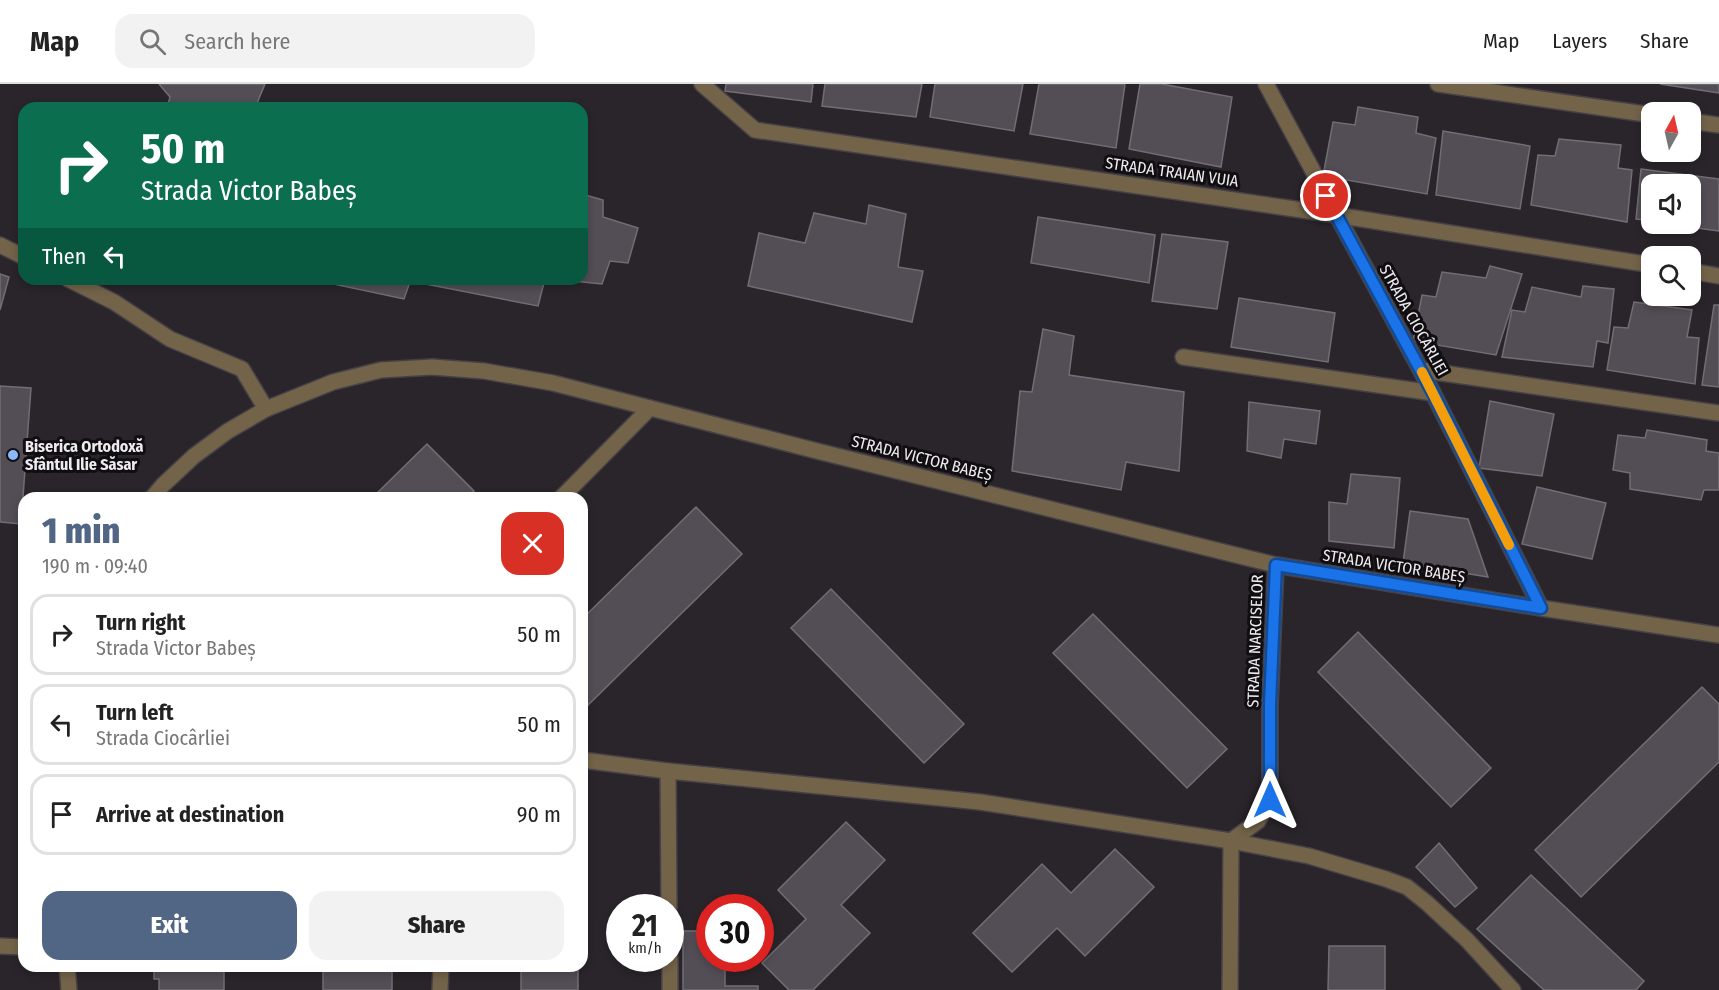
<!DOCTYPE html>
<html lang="en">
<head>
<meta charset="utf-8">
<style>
	:root { --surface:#fff; --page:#f2f2f2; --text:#222; --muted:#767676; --line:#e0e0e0; --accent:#516684 }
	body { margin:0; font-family:"Fira Sans Condensed",sans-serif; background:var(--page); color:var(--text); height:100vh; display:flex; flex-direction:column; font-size:22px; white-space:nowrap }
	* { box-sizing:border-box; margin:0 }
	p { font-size:20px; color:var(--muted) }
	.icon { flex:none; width:33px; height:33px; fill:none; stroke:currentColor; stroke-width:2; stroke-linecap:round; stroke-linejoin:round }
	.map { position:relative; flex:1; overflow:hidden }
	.details { position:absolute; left:18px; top:408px; width:570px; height:480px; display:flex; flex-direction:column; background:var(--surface); border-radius:18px; box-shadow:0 3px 9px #0003 }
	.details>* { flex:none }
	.banner { position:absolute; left:18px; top:18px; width:570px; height:183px; border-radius:18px; box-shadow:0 3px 9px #0003; background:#0b6e4f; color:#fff; overflow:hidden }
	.needle { width:39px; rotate:8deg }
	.controls { position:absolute; left:1641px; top:18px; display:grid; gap:12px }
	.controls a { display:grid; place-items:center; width:60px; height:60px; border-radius:12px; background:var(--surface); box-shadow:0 3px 9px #0003; font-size:30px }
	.speed { position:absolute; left:606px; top:810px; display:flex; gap:12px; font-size:30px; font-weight:700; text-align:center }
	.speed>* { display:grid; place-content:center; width:78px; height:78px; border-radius:50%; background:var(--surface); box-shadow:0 3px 9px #0003; line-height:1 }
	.speed small { font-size:15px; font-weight:400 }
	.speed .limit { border:9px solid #d22; background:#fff; color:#111 }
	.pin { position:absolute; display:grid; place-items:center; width:51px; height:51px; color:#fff; margin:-26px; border:3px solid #fff; border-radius:50%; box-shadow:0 2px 6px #0007 }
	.me { position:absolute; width:66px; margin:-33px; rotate:0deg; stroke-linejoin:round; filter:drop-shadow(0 0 4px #0008) }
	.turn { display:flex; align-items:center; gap:21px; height:126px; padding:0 24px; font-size:27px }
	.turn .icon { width:78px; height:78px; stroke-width:2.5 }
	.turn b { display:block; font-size:42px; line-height:51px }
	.then { display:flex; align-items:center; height:57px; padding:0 24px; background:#0003; gap:12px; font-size:22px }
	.round { display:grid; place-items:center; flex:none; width:63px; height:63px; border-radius:18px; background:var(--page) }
	.head { display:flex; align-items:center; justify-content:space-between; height:102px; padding:0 24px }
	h1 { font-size:36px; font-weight:800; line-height:45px; color:var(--accent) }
	.primary-button { display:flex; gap:12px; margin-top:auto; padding:12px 24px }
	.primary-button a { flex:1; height:69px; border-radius:18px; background:var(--accent); color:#fff; font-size:24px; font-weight:800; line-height:69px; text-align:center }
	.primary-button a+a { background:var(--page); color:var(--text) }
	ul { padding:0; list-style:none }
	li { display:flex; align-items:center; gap:18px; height:81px; margin:0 12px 9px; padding:0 12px; border:3px solid var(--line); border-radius:18px }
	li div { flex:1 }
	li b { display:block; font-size:22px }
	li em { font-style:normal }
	header { display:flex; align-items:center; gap:36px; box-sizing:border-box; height:84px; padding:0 30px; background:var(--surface); border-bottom:2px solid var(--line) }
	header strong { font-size:28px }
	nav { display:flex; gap:33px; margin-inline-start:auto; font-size:21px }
	.search { width:420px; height:54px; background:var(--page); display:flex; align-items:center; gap:15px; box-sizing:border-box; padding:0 21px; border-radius:18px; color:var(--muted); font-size:22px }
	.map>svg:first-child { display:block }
	.building { fill:#534e55; stroke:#726d74; stroke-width:1.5 }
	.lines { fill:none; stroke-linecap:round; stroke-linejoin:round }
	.service-casing { stroke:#454146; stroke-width:18 }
	.minor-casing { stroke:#454146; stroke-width:18 }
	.service { stroke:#736349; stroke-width:15 }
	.minor { stroke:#736349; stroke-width:15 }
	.route-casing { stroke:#114b97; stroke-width:15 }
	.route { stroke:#1a73e8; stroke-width:10 }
	.slow { stroke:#f59e0b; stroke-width:10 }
	.poi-dot { fill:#8bbafc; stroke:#100e11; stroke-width:2 }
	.labels { text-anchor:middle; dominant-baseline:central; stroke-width:6; stroke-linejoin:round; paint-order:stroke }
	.street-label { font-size:16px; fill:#eeebef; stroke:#100e11 }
	.poi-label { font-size:16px; font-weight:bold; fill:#eeebef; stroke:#100e11; text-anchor:start }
</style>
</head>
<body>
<header>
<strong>Map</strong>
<div class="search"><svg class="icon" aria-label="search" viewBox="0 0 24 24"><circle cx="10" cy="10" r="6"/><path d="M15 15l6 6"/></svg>Search here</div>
<nav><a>Map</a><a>Layers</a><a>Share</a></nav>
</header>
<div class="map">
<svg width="1719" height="906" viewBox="0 0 1719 906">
	<rect width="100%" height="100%" fill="#29252b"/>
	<g class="building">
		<polygon points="159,0 265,0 255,24 167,24 170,13"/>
		<polygon points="726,0 813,0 811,18 725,7"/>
		<polygon points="825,0 922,0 916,33 822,22"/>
		<polygon points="935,0 1023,0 1014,47 930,33"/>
		<polygon points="1039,0 1125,0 1116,64 1030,50"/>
		<polygon points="1140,0 1162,0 1232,13 1221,83 1129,65"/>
		<polygon points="1660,0 1719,0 1719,9"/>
		<polygon points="1358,23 1418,33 1416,49 1436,54 1427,110 1323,92 1333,38 1355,41"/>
		<polygon points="1443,47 1530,62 1520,125 1436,111"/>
		<polygon points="1559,55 1621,61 1618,84 1632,86 1627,138 1531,121 1538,71 1555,72"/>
		<polygon points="1641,85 1719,95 1719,147 1667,140 1690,140 1690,100 1652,100 1652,137 1636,135"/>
		<polygon points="582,110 603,116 603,133 638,144 628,179 610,177 602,200 553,195 582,195"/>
		<polygon points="869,121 906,130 898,183 923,187 912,238 748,202 759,149 805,159 814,129 866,140"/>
		<polygon points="1038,133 1155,151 1149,199 1031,179"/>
		<polygon points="1162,150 1228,158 1217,225 1152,217"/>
		<polygon points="1490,182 1522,190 1496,271 1413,257 1422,211 1436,213 1442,188 1486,194"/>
		<polygon points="0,190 9,193 0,226"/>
		<polygon points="310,195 411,195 404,215"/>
		<polygon points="411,195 545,195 538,222 410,197"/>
		<polygon points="1583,202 1614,205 1608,259 1597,257 1593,283 1502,273 1512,226 1525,228 1532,203 1581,213"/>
		<polygon points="1239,214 1335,229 1328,278 1231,263"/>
		<polygon points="1634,218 1692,226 1687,253 1699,254 1695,300 1607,286 1614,243 1628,244"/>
		<polygon points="1714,221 1719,221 1719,303 1702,301"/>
		<polygon points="1043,245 1074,252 1069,291 1184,308 1179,387 1126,378 1121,406 1012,387 1020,307 1032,308"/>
		<polygon points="0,302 31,304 21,440 0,438"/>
		<polygon points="1490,317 1554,330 1542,392 1479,384"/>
		<polygon points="1249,318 1320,327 1316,360 1284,355 1281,374 1247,367"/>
		<polygon points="1647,346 1707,356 1706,367 1719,369 1719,406 1704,406 1701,416 1630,405 1630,389 1613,386 1618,351 1645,354"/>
		<polygon points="427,360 474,407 466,414 372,414"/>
		<polygon points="1351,390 1400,394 1394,464 1329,457 1329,418 1347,420"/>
		<polygon points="1537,403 1606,419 1592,475 1522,460"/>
		<polygon points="696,423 742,470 582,627 582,535"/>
		<polygon points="1410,427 1468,435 1488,493 1403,479"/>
		<polygon points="831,505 964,640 924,679 791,544"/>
		<polygon points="1093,530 1227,665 1187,704 1053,569"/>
		<polygon points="1358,548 1491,684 1451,723 1318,588"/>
		<polygon points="1702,603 1719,620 1719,678 1581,813 1535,766"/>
		<polygon points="846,738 885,776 841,821 870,849 813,906 789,906 762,879 806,835 778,806"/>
		<polygon points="1439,759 1477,804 1455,823 1416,783"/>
		<polygon points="1115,765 1154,803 1085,872 1057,844 1012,888 973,849 1042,780 1071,809"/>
		<polygon points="1531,791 1644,897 1636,906 1544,906 1477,845"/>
		<polygon points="683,847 710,847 710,874 725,874 725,902 758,902 758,906 683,906"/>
		<polygon points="1329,862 1385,862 1385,906 1328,906"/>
		<polygon points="154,882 224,882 224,906 159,906 159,895 154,895"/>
		<rect x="323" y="882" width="69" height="24"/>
		<rect x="521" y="882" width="57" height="24"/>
	</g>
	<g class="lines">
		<defs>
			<polyline id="service" points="0,862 24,863"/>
			<g id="minor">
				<polyline points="702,0 755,46 1336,131 1652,181"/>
				<polyline points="1266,0 1433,309 1541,524"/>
				<polyline points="1438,0 1652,31"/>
				<polyline points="1690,37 1719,41"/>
				<polyline points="0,161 24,173"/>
				<polyline points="1690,187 1719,192"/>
				<polyline points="68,195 114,218 170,255 242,285 266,325"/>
				<polyline points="1183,273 1433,309"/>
				<polyline points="1421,286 1719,329"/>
				<polyline points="152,414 163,401 194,372 228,347 266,325 333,298 381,286 432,283 484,287 553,299 813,366 1276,481 1541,524 1719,551"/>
				<polyline points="561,414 650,324"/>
				<polyline points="582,676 668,687 980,718 1231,757 1309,772 1386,795 1407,803 1427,819 1467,856 1513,906"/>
				<polyline points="668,687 669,824"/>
				<polyline points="670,874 670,906"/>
				<polyline points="67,882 69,906"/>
				<polyline points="440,906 441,882"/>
				<polyline points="1230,906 1231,757 1258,737 1270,716 1270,620 1276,481"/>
			</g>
		</defs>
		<use href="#service" class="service-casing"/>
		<use href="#minor" class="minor-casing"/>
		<use href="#service" class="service"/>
		<use href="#minor" class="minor"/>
	</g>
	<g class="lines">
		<defs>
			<polyline id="route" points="1270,716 1270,620 1276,481 1541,524 1433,309 1326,112"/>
		</defs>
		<use href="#route" class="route-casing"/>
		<use href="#route" class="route"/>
		<polyline class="slow" points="1422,288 1509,461"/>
	</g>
	<circle class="poi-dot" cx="13" cy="371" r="6"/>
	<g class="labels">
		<g class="street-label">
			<text transform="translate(1172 88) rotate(8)">STRADA TRAIAN VUIA</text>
			<text transform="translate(1414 236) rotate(61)">STRADA CIOCÂRLIEI</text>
			<text transform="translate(922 374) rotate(14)">STRADA VICTOR BABEȘ</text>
			<text transform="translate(1394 482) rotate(9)">STRADA VICTOR BABEȘ</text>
			<text transform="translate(1255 557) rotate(-88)">STRADA NARCISELOR</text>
		</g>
		<g class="poi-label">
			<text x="25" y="362">Biserica Ortodoxă<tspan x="25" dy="18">Sfântul Ilie Săsar</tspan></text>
		</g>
	</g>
</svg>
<div class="controls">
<a><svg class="needle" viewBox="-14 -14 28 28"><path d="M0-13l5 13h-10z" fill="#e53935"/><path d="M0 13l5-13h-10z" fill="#767676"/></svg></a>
<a><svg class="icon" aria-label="sound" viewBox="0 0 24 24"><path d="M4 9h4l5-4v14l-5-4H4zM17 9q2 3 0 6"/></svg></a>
<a><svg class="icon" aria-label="search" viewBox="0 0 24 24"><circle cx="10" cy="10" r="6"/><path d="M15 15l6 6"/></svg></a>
</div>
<div class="speed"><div>21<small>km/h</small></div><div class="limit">30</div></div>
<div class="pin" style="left:1326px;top:112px;background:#d93025"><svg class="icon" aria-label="arrive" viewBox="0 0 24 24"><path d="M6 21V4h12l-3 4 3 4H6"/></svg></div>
<svg class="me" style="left:1270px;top:716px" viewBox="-20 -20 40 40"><path d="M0-17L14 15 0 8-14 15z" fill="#1a73e8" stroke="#fff" stroke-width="4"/></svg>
<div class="banner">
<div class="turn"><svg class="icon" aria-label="right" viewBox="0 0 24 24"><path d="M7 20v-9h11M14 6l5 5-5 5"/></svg><div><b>50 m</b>Strada Victor Babeș</div></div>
<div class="then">Then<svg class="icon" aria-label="left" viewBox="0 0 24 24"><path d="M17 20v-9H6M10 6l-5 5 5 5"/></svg></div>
</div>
<section class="details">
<div class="head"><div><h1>1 min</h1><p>190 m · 09:40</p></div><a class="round" style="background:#d93025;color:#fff"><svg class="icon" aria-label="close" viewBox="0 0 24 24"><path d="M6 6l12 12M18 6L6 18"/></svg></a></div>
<ul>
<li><svg class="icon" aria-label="right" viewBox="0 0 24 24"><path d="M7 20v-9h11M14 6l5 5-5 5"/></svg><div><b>Turn right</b><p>Strada Victor Babeș</p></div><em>50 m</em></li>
<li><svg class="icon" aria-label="left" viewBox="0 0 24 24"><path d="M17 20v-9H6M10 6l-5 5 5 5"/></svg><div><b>Turn left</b><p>Strada Ciocârliei</p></div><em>50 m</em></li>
<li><svg class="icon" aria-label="arrive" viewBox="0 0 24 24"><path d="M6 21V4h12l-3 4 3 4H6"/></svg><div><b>Arrive at destination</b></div><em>90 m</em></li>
</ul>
<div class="primary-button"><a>Exit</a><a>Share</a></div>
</section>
</div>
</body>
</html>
